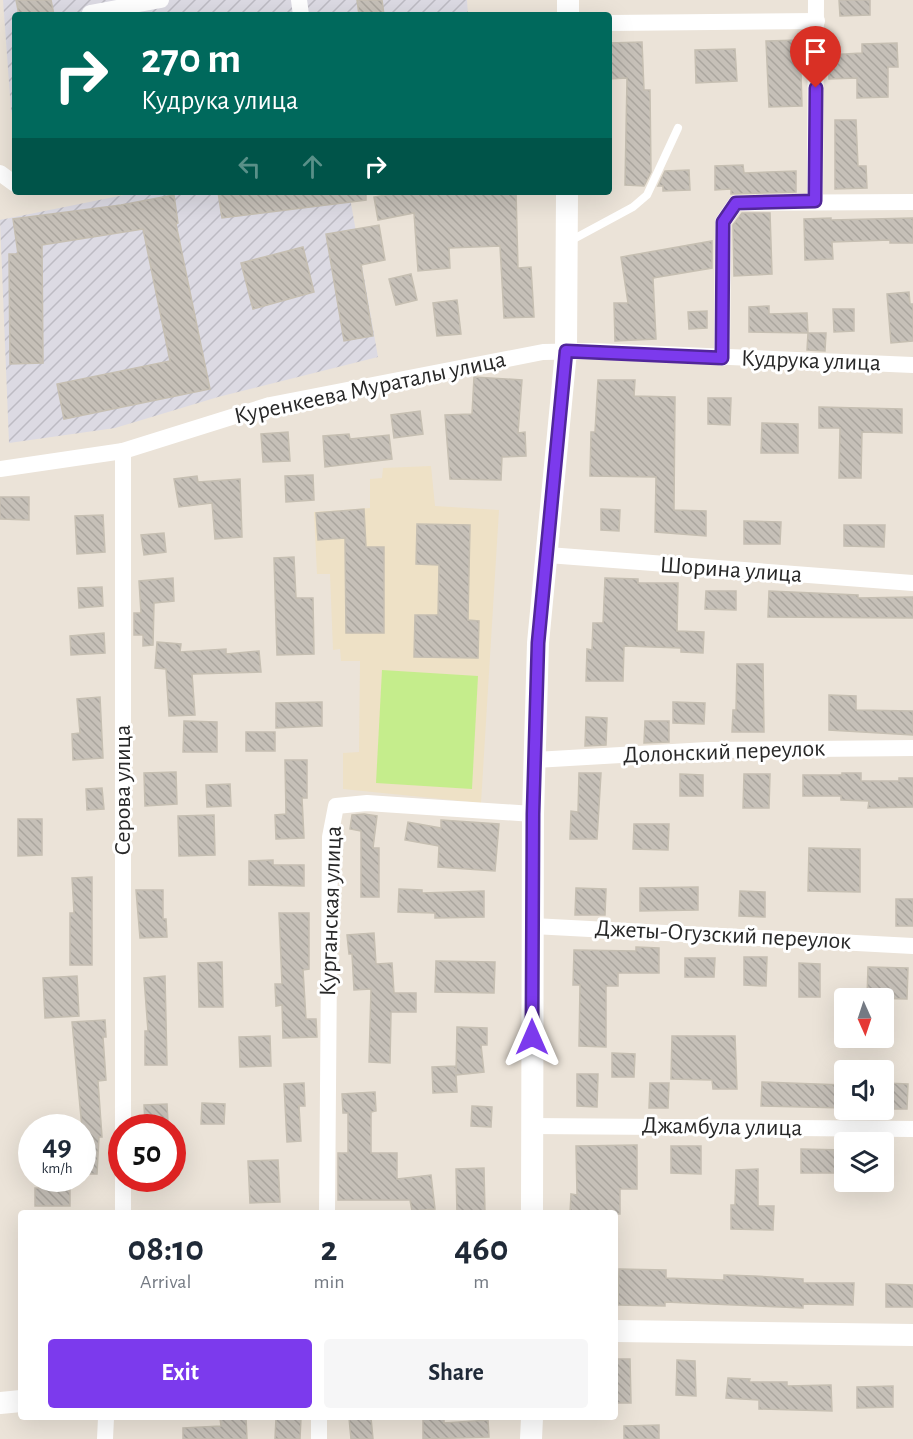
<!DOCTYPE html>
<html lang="en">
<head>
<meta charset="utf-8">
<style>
	:root { --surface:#fff; --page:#f6f6f7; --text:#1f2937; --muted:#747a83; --accent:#7c3aed }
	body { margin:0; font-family:"Alegreya Sans",sans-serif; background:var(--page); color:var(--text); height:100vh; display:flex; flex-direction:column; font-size:22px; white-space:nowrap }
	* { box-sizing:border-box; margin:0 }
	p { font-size:20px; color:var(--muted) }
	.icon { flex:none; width:33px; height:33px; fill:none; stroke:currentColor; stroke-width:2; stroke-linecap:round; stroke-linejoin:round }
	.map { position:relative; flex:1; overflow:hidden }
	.side { position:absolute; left:18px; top:1210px; width:600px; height:210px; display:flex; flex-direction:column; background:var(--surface); border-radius:6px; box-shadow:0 6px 24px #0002 }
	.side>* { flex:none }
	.hud { position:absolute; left:12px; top:12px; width:600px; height:183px; border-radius:6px; box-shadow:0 6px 24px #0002; background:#00695c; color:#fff; overflow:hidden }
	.needle { width:39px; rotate:177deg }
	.tools { position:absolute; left:834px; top:988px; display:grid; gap:12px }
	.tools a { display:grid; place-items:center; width:60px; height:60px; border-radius:6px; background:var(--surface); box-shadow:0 6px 24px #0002; font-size:30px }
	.speed { position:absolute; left:18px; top:1114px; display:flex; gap:12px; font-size:30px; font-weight:700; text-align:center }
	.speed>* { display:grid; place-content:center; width:78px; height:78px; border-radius:50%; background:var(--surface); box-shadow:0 6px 24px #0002; line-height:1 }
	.speed small { font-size:15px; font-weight:400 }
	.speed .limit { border:9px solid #d22; background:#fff; color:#111 }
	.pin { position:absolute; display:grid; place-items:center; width:51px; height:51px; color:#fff; margin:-62px -26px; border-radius:50% 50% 50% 0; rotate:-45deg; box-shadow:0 0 6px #0007 }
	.pin .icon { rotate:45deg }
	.me { position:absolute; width:66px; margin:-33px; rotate:0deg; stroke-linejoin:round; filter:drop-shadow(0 0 4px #0008) }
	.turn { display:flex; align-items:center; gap:21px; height:126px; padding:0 30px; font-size:27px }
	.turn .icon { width:78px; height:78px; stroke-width:2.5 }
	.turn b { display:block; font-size:42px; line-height:51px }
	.lanes { display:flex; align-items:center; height:57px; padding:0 30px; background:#0003; justify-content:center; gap:30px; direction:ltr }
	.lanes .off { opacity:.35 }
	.eta { display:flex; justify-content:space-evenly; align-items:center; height:102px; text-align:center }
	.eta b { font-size:36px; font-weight:700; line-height:42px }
	.cta { display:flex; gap:12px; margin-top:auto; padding:12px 30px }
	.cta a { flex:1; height:69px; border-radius:6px; background:var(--accent); color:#fff; font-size:24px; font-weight:700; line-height:69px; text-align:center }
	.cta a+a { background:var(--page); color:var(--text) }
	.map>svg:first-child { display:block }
	.industrial { fill:url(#industrial-furrows) }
	.education { fill:#eee1c6 }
	.pitch { fill:#c5ed8c }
	.building { fill:url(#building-back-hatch); stroke:#c6bfb2; stroke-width:1.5 }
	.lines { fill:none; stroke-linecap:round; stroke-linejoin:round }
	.service { stroke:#fff; stroke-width:8 }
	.minor { stroke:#fff; stroke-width:16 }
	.secondary { stroke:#fff; stroke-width:22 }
	.route-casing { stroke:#51269a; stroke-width:15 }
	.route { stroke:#7c3aed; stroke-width:10 }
	.labels { text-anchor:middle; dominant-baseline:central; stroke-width:6; stroke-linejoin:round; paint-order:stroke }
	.street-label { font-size:24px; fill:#282828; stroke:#fff }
</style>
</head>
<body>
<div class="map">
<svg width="913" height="1439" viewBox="0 0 913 1439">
	<defs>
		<pattern id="industrial-furrows" width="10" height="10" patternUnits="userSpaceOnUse" patternTransform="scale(1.5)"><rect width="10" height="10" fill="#dcdae3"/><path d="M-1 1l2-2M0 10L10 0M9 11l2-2" fill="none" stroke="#bdbbc3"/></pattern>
		<pattern id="building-back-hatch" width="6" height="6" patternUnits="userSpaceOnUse" patternTransform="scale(1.5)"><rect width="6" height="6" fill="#c6c0b8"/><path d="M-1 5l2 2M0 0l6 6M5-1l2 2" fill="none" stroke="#aaa59e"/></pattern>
	</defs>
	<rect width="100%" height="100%" fill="#ebe3d8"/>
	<g class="industrial">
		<polygon points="3,0 467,0 468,15 15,15 15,126 11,110"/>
		<polygon points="139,192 349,192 378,357 218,397 115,428 9,443 0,220"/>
	</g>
	<polygon class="education" points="431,466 435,506 499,510 481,803 343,789 343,753 359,752 360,661 341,661 340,649 333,650 330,574 317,574 314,512 370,508 370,479 382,478 383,468"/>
	<polygon class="pitch" points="382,670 478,676 472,789 376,783"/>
	<g class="building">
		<polygon points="16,0 51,0 54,15 19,15"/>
		<polygon points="357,0 382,0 384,15 359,15"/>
		<polygon points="839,0 870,0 870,15 840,16"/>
		<polygon points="800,40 802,106 769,107 766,41"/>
		<polygon points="642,42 644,90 650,90 651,172 644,186 625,185 627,78 609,79 609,43"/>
		<polygon points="897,43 898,67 888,67 888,97 857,98 857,78 829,79 828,55 862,53 862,44"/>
		<polygon points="735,49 737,81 696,83 695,50"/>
		<polygon points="835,120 856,120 858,166 866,166 867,188 835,189"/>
		<polygon points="743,165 744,173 796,171 796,192 731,194 731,189 715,190 715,166"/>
		<polygon points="689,170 690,190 663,191 663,186 658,186 665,171"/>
		<polygon points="218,192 366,192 366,200 222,218"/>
		<polygon points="402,192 516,192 518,268 531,267 534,317 504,318 500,246 449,248 450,268 418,271 414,213 378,220 374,197"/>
		<polygon points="174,195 178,223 176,224 210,389 64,419 57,384 170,361 143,229 42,245 43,363 10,364 9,254 18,254 13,219 121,205"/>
		<polygon points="742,213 770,213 772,274 734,276 733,225"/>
		<polygon points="831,218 831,220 913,218 913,243 890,243 890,240 832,242 833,259 805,260 804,219"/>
		<polygon points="379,225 385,260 361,265 373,336 344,341 326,234"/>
		<polygon points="712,241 712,268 653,278 656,339 615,341 614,303 628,303 621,257"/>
		<polygon points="303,247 314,292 253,309 241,263"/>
		<polygon points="411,274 417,300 396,305 389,279"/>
		<polygon points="909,292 910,304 913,304 913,341 891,343 887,294"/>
		<polygon points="457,300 461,334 437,336 433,303"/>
		<polygon points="769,306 769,314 807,313 808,333 749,332 749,307"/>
		<polygon points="833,309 854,309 854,331 834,332"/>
		<polygon points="707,311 707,328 689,329 688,312"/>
		<polygon points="808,333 826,333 825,351 807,350"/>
		<polygon points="474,377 522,380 518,433 525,432 526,456 502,457 501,480 450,479 445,415 472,414"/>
		<polygon points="598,380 635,380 634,396 675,397 674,510 706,511 706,536 655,532 656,477 590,476 591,432 595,432"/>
		<polygon points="708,398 731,398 730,425 708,424"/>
		<polygon points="819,407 902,409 902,433 862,432 861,478 839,478 840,428 819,428"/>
		<polygon points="420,411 423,434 394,438 391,415"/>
		<polygon points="762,423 798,424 798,453 761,453"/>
		<polygon points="288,432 290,461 263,462 261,434"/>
		<polygon points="349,434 350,439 389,435 392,459 325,467 323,436"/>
		<polygon points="313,475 314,500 286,502 285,476"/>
		<polygon points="197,476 198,482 240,479 242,537 215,539 212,503 179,507 174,479"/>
		<polygon points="0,497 29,497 29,520 0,519"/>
		<polygon points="364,509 366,547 384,547 384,633 346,633 345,538 318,540 316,513"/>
		<polygon points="601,509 620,510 619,531 601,530"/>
		<polygon points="103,515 105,552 77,554 75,516"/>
		<polygon points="744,521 781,522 780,544 744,544"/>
		<polygon points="417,524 470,525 468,620 479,621 478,658 414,657 415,615 438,615 439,565 416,564"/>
		<polygon points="844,525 885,525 884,547 844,546"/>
		<polygon points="164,533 166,552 144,555 141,535"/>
		<polygon points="294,557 296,598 313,598 314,654 277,655 274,558"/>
		<polygon points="173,578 174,601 154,603 153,645 143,646 143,635 134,635 134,613 141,613 139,581"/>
		<polygon points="605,578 638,579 638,583 678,583 677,631 704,632 703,653 681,652 681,648 624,646 623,681 586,681 587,649 592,650 593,623 603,623"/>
		<polygon points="102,587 103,606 79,608 78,588"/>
		<polygon points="706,591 736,591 736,610 705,609"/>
		<polygon points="769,591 858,595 858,598 913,597 913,618 768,617"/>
		<polygon points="104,633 105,653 71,655 70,636"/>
		<polygon points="157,642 181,644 180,652 226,649 226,654 259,651 261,672 192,674 195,715 169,716 166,669 155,668"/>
		<polygon points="737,664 763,664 764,732 732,732 733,710 736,710"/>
		<polygon points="829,695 856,696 856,710 913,711 913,735 829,730"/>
		<polygon points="100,697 103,758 73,760 72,734 80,733 77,699"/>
		<polygon points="322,702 322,726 276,728 276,703"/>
		<polygon points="673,702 705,703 704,724 673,723"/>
		<polygon points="586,717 607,718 606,745 585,746"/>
		<polygon points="184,721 217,722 217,752 183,752"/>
		<polygon points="645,721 669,721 669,742 644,743"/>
		<rect x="246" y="732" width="29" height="19"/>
		<polygon points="285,760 307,760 307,798 302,798 304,838 276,839 275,815 286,814"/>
		<polygon points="176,772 177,804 145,806 144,773"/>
		<polygon points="579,773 601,773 597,839 570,839 571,811 578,812"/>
		<polygon points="842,773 861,773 861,781 899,781 899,778 913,778 913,807 868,808 869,801 841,800 841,796 803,796 803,775 842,775"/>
		<polygon points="680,774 703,775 703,796 680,796"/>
		<polygon points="744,774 770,774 769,808 743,808"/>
		<polygon points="230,784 231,806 207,807 206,785"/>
		<polygon points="102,788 104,809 87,810 86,789"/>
		<polygon points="364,814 377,816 373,848 379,848 379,897 361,897 361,831 350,829 352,815"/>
		<polygon points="214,815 215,855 179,856 178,816"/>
		<polygon points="18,819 42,819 42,855 18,856"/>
		<polygon points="441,820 499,824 495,871 438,867 439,846 405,840 408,822 441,828"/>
		<polygon points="634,824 669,824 668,850 633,849"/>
		<polygon points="809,848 860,849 860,892 808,891"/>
		<polygon points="273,860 273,865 304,865 304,886 249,885 249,861"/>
		<polygon points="92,877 92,965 70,965 70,913 74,913 72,878"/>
		<polygon points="698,887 698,910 640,911 640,888"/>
		<polygon points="576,888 606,889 605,915 575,915"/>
		<polygon points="399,889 422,890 422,893 484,891 484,917 435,918 435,913 398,912"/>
		<polygon points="136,890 163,890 163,919 166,919 167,937 140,938"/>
		<polygon points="740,891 765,892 765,917 739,916"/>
		<rect x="896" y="899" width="17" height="27"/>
		<polygon points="279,913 309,913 309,969 303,970 306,1019 316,1019 317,1037 283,1038 282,1005 276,1006 275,984 282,984"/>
		<polygon points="374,933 376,964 392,963 394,993 416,993 416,1012 391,1012 390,1063 369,1062 371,989 354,990 352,954 349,954 347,935"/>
		<polygon points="636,947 659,948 659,973 618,973 618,986 606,986 606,1047 579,1046 580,985 573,985 574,950 636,951"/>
		<polygon points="744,957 767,957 766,986 744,985"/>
		<polygon points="685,958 715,958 714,977 685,977"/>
		<polygon points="436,961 495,962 494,993 435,992"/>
		<polygon points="222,962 223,1007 199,1007 198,963"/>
		<polygon points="799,963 820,964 820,997 799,997"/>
		<polygon points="868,967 908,968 907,999 867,998"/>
		<polygon points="77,976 79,1016 45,1018 43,978"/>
		<polygon points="165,976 167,1065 145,1065 145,1031 148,1031 144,978"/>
		<polygon points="105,1020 106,1037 103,1037 106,1080 98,1081 102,1137 99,1137 97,1174 82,1174 82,1128 72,1022"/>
		<polygon points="457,1027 487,1028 487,1045 481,1045 484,1072 456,1075 457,1092 433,1093 432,1067 456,1066 456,1072"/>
		<polygon points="270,1036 271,1066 240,1067 239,1037"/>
		<polygon points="672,1036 735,1036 737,1089 713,1089 712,1080 671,1079"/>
		<polygon points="612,1053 635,1054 634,1077 612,1077"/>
		<polygon points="577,1074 598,1074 597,1107 577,1106"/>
		<polygon points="762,1082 844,1085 844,1108 761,1106"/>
		<polygon points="304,1083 305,1106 299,1106 301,1141 287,1142 284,1084"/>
		<polygon points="650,1083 669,1083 668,1108 649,1108"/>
		<polygon points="884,1083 908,1084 907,1109 884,1109"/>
		<polygon points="375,1092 376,1111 371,1112 371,1153 397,1153 397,1179 431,1175 435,1209 412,1211 410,1200 338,1200 338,1153 348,1153 348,1113 343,1113 342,1094"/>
		<polygon points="202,1103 225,1104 224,1124 201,1124"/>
		<polygon points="167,1104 168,1123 145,1124 144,1105"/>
		<polygon points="472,1106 492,1107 491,1127 471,1126"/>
		<polygon points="637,1145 637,1189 620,1189 620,1214 570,1214 571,1194 577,1195 576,1146"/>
		<polygon points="671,1146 701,1146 701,1174 671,1173"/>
		<polygon points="801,1149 844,1150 844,1173 801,1173"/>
		<polygon points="278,1160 280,1202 250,1203 248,1161"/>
		<polygon points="484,1168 485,1214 457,1214 456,1169"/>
		<polygon points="758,1169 758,1206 774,1206 773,1230 731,1229 731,1205 735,1205 736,1170"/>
		<rect x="35" y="1188" width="35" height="18"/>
		<polygon points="619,1269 666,1270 666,1278 724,1280 724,1275 754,1276 803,1279 803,1283 854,1283 853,1305 803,1304 803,1308 665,1302 665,1306 618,1305"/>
		<polygon points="886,1284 913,1285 913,1307 886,1307"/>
		<polygon points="615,1359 630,1359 631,1403 615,1403"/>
		<polygon points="677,1360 695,1361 696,1396 676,1395"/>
		<polygon points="728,1378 750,1379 749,1382 787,1382 787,1386 831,1385 832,1411 759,1409 759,1400 726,1398"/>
		<polygon points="893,1386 893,1407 857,1408 857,1387"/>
		<polygon points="220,1418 246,1418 247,1439 183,1439 183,1428 221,1426"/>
		<polygon points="276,1418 301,1418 300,1439 275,1439"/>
		<polygon points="349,1418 371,1418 373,1439 351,1439"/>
		<polygon points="423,1418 444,1418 444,1423 488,1420 489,1437 423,1439"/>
		<polygon points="659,1425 659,1439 624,1439 624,1426"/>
	</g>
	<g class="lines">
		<polyline class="service" points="570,241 633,207 647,195 678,128"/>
		<g class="minor">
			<polyline points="299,0 301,15"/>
			<polyline points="90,13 161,0"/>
			<polyline points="609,23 817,21"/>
			<polyline points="0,173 15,184"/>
			<polyline points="815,201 816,0"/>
			<polyline points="722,358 723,222 736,203 913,202"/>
			<polyline points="123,451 123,1128"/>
			<polyline points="0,469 123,451 270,405 543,352 592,351 913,365"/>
			<polyline points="548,555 913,583"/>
			<polyline points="535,760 707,750 913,748"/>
			<polyline points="533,926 913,946"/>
			<polyline points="531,1126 913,1129"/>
			<polyline points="123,1179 123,1214"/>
			<polyline points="327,1214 330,837 336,806 367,803 533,814"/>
			<polyline points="105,1439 106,1418"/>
			<polyline points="319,1439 319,1418"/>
		</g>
		<g class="secondary">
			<polyline points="568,0 568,15"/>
			<polyline points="532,1214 533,814 538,643 566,351 567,192"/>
			<polyline points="615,1331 913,1335"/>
			<polyline points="0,1403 21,1401"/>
			<polyline points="531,1439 532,1418"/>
		</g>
	</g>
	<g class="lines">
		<defs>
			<polyline id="route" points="532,1037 533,814 538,643 566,351 722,358 723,222 736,203 815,201 816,88"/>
		</defs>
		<use href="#route" class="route-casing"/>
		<use href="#route" class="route"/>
	</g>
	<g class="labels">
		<g class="street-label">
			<text transform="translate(811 361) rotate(2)">Кудрука улица</text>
			<text transform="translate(370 388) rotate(-12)">Куренкеева Мураталы улица</text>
			<text transform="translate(731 570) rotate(4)">Шорина улица</text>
			<text transform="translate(724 752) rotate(-2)">Долонский переулок</text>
			<text transform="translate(123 790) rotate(-90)">Серова улица</text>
			<text transform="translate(331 911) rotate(-88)">Курганская улица</text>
			<text transform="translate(723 935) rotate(3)">Джеты-Огузский переулок</text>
			<text transform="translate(722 1127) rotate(1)">Джамбула улица</text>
		</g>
	</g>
</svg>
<div class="tools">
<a><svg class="needle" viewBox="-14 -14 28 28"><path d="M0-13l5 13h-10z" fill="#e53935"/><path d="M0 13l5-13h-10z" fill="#747a83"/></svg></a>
<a><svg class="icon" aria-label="sound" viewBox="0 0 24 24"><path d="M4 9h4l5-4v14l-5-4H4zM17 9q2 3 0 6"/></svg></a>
<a><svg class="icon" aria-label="layers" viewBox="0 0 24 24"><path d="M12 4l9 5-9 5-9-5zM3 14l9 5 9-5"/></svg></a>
</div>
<div class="speed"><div>49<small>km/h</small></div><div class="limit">50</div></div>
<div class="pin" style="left:816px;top:88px;background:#d93025"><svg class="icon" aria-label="arrive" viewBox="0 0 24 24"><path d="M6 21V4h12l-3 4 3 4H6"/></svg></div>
<svg class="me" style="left:532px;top:1037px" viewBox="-20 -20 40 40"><path d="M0-17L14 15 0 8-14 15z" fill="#7c3aed" stroke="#fff" stroke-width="4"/></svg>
<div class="hud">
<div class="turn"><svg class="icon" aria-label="right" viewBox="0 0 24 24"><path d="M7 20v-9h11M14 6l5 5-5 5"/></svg><div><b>270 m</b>Кудрука улица</div></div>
<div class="lanes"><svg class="icon off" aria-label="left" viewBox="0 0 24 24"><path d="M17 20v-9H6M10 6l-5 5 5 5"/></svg><svg class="icon off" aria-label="ahead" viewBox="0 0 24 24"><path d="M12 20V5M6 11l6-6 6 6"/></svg><svg class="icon" aria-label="right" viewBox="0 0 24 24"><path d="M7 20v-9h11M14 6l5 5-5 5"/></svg></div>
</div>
<section class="side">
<div class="eta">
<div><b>08:10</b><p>Arrival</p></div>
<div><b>2</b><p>min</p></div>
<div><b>460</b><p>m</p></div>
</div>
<div class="cta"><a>Exit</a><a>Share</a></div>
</section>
</div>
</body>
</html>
